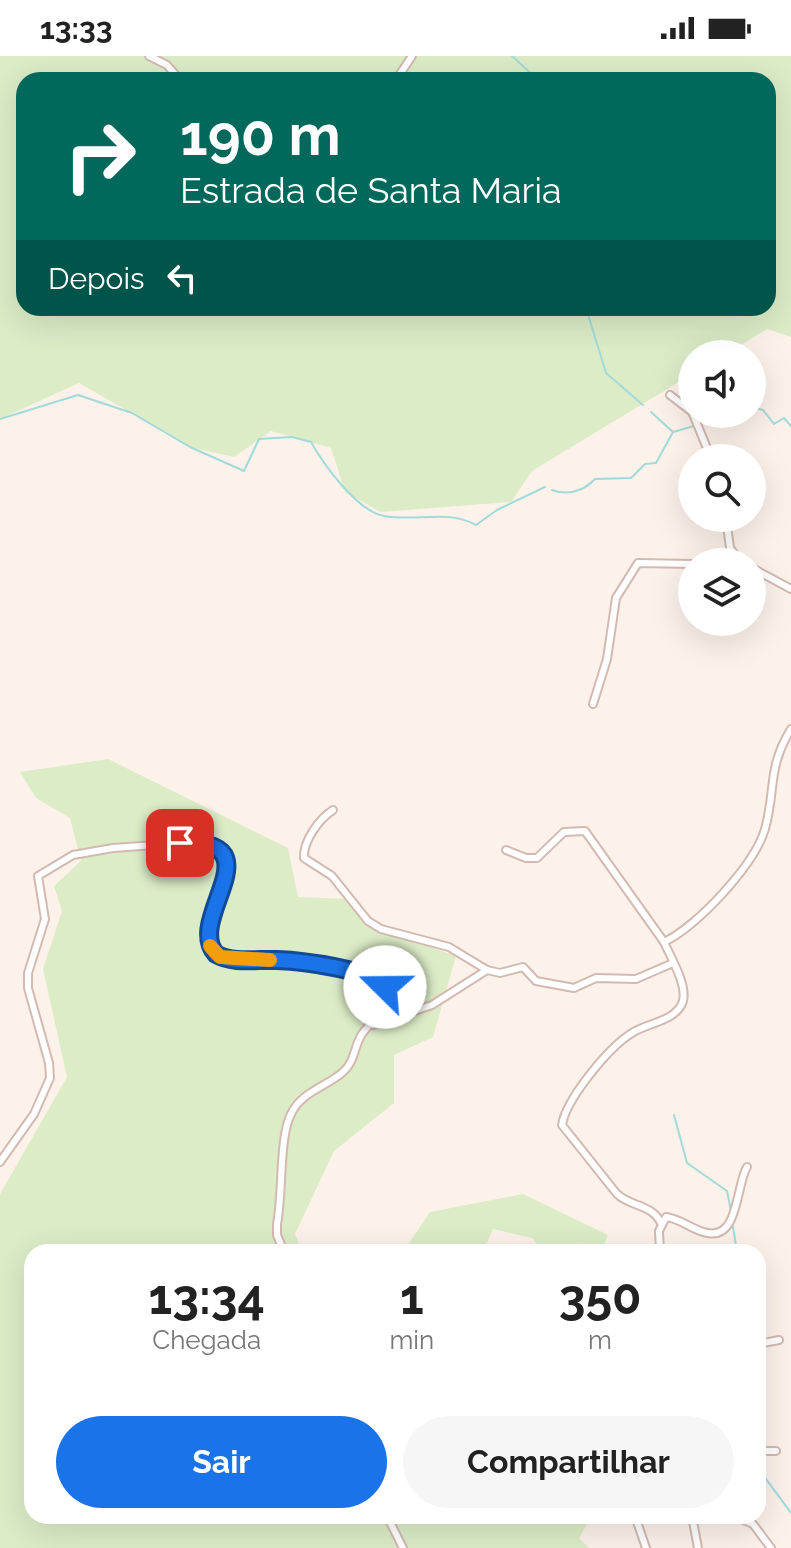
<!DOCTYPE html>
<html lang="pt">
<head>
<meta charset="utf-8">
<style>
	:root { --surface:#fff; --page:#f6f6f6; --text:#222; --muted:#767676; --accent:#1a73e8 }
	body { margin:0; font-family:Raleway,sans-serif; background:var(--page); color:var(--text); height:100vh; display:flex; flex-direction:column; font-size:30px; white-space:nowrap }
	* { box-sizing:border-box; margin:0 }
	p { font-size:26px; color:var(--muted) }
	.icon { flex:none; width:44px; height:44px; fill:none; stroke:currentColor; stroke-width:2; stroke-linecap:round; stroke-linejoin:round }
	.map { position:relative; flex:1; overflow:hidden }
	.side { position:absolute; left:24px; top:1188px; width:742px; height:280px; display:flex; flex-direction:column; background:var(--surface); border-radius:24px; box-shadow:0 8px 32px #0002 }
	.side>* { flex:none }
	.guide { position:absolute; left:16px; top:16px; width:760px; height:244px; border-radius:24px; box-shadow:0 8px 32px #0002; background:#00695c; color:#fff; overflow:hidden }
	.tools { position:absolute; left:678px; top:284px; display:grid; gap:16px }
	.tools a { display:grid; place-items:center; width:88px; height:88px; border-radius:50%; background:var(--surface); box-shadow:0 8px 32px #0002; font-size:40px }
	.pin { position:absolute; display:grid; place-items:center; width:68px; height:68px; color:#fff; margin:-34px; border-radius:16px; box-shadow:0 4px 12px #0006 }
	.me { position:absolute; width:88px; margin:-44px; rotate:292deg; stroke-linejoin:round; filter:drop-shadow(0 0 6px #0008) }
	.turn { display:flex; align-items:center; gap:28px; height:168px; padding:0 32px; font-size:36px }
	.turn .icon { width:104px; height:104px; stroke-width:2.5 }
	.turn b { display:block; font-size:56px; line-height:68px }
	.then { display:flex; align-items:center; height:76px; padding:0 32px; background:#0003; gap:16px; font-size:30px }
	.eta { display:flex; justify-content:space-evenly; align-items:center; height:136px; text-align:center }
	.eta b { font-size:48px; font-weight:700; line-height:56px }
	.primary-button { display:flex; gap:16px; margin-top:auto; padding:16px 32px }
	.primary-button a { flex:1; height:92px; border-radius:48px; background:var(--accent); color:#fff; font-size:32px; font-weight:700; line-height:92px; text-align:center }
	.primary-button a+a { background:var(--page); color:var(--text) }
	.status { display:flex; justify-content:space-between; align-items:center; height:56px; padding:0 40px; background:var(--surface); direction:ltr }
	.status svg { height:22px; fill:currentColor }
	.map>svg:first-child { display:block }
	.green { fill:#dcecc7; fill-rule:evenodd }
	.lines { fill:none; stroke-linecap:round; stroke-linejoin:round }
	.stream { stroke:#a2dada; stroke-width:2 }
	.street-casing { stroke:#d3bab1; stroke-width:10 }
	.street { stroke:#fff; stroke-width:6 }
	.route-casing { stroke:#114b97; stroke-width:20 }
	.route { stroke:#1a73e8; stroke-width:14 }
	.slow { stroke:#f59e0b; stroke-width:14 }
</style>
</head>
<body>
<div class="status"><b>13:33</b><svg viewBox="0 0 49 12"><path d="M0 12V9h3v3zM5 12V6h3v6zM10 12V3h3v9zM15 12V0h3v12zM26 1h20v11H26zM47 4h2v5h-2z"/></svg></div>
<div class="map">
<svg width="791" height="1492" viewBox="0 0 791 1492">
	<rect width="100%" height="100%" fill="#fdf2ea"/>
	<g class="green">
		<path d="M0,0H791V281L767,273L726,298H692V318L532,415L511,446L381,456L345,436L331,392L271,375L234,401L190,391L79,327L0,363ZM24,24H768V252H24Z"/>
		<polygon points="108,703 288,792 298,841 347,843 365,868 456,900 433,981 394,999 394,1047 334,1095 295,1178 302,1196 32,1196 32,1460 592,1460 579,1482 589,1492 0,1492 0,1138 67,1021 43,913 62,855 54,830 81,805 70,762 36,742 20,716"/>
		<polygon points="523,1138 608,1179 601,1196 589,1196 578,1187 557,1196 544,1196 532,1182 493,1173 483,1196 403,1196 430,1156"/>
	</g>
	<g class="lines">
		<g class="stream">
			<polyline points="512,0 538,24"/>
			<polyline points="586,252 606,317 643,349"/>
			<polyline points="752,351 763,354 774,368 784,362 791,370"/>
			<polyline points="651,356 673,376"/>
			<path d="M0,363L78,339L132,357L190,391L244,415L259,383L292,381L311,386C324,409 357,455 384,460C416,466 447,453 476,469L497,454L545,431"/>
			<path d="M552,434C567,440 584,435 595,423L631,422L645,408L656,407L673,376L694,370"/>
			<polyline points="674,1059 687,1107 727,1135 731,1155"/>
			<polyline points="732,1165 737,1196"/>
			<polyline points="758,1412 791,1457"/>
		</g>
		<defs>
			<g id="street">
				<polyline points="149,0 167,9 180,24"/>
				<polyline points="396,24 412,0"/>
				<polyline points="670,339 692,356"/>
				<polyline points="693,358 711,402"/>
				<polyline points="726,462 730,492 741,506"/>
				<polyline points="721,506 736,502"/>
				<polyline points="752,512 791,533"/>
				<polyline points="593,648 607,603 616,542 638,507 692,508"/>
				<path d="M333,754C319,763 303,785 304,802L332,820L368,865L381,873L449,891L487,914"/>
				<path d="M506,794L526,802H537L564,776L585,775L664,886C671,902 687,928 683,945C677,965 647,967 632,977C609,991 566,1043 562,1069L617,1138C631,1151 652,1148 661,1167"/>
				<path d="M664,886C697,871 755,808 765,773C776,734 767,712 791,673"/>
				<polyline points="487,914 500,917 523,911 536,925 574,932 596,922 636,923 673,907"/>
				<polyline points="373,969 432,949 487,914"/>
				<path d="M0,1106L34,1058L50,1022L49,1007L28,932V917L45,863L38,820L73,799L113,792L197,786L223,798C237,831 190,869 216,898L247,904L301,906L370,921C407,938 375,960 362,978C354,990 355,1006 343,1016C326,1031 301,1036 291,1058C279,1081 283,1138 277,1168V1179L284,1196"/>
				<path d="M660,1196L659,1175L666,1161C682,1163 693,1175 708,1177C739,1183 736,1129 747,1111"/>
				<polyline points="758,1288 779,1284"/>
				<polyline points="758,1387 763,1395 776,1395"/>
				<polyline points="387,1460 403,1492"/>
				<polyline points="635,1460 646,1492"/>
				<polyline points="692,1460 698,1492"/>
				<polyline points="734,1460 753,1468 771,1492"/>
			</g>
		</defs>
		<use href="#street" class="street-casing"/>
		<use href="#street" class="street"/>
	</g>
	<g class="lines">
		<defs>
			<path id="route" d="M180,787C279,783 184,863 216,898C233,908 258,903 277,904C302,905 369,913 385,931"/>
		</defs>
		<use href="#route" class="route-casing"/>
		<use href="#route" class="route"/>
		<polyline class="slow" points="210,890 220,901 270,904"/>
	</g>
</svg>
<div class="tools">
<a><svg class="icon" aria-label="sound" viewBox="0 0 24 24"><path d="M4 9h4l5-4v14l-5-4H4zM17 9q2 3 0 6"/></svg></a>
<a><svg class="icon" aria-label="search" viewBox="0 0 24 24"><circle cx="10" cy="10" r="6"/><path d="M15 15l6 6"/></svg></a>
<a><svg class="icon" aria-label="layers" viewBox="0 0 24 24"><path d="M12 4l9 5-9 5-9-5zM3 14l9 5 9-5"/></svg></a>
</div>
<div class="pin" style="left:180px;top:787px;background:#d93025"><svg class="icon" aria-label="arrive" viewBox="0 0 24 24"><path d="M6 21V4h12l-3 4 3 4H6"/></svg></div>
<svg class="me" style="left:385px;top:931px" viewBox="-20 -20 40 40"><circle r="19" fill="#fff"/><path d="M0-13L10 11 0 6-10 11z" fill="#1a73e8"/></svg>
<div class="guide">
<div class="turn"><svg class="icon" aria-label="right" viewBox="0 0 24 24"><path d="M7 20v-9h11M14 6l5 5-5 5"/></svg><div><b>190 m</b>Estrada de Santa Maria</div></div>
<div class="then">Depois<svg class="icon" aria-label="left" viewBox="0 0 24 24"><path d="M17 20v-9H6M10 6l-5 5 5 5"/></svg></div>
</div>
<section class="side">
<div class="eta">
<div><b>13:34</b><p>Chegada</p></div>
<div><b>1</b><p>min</p></div>
<div><b>350</b><p>m</p></div>
</div>
<div class="primary-button"><a>Sair</a><a>Compartilhar</a></div>
</section>
</div>
</body>
</html>
